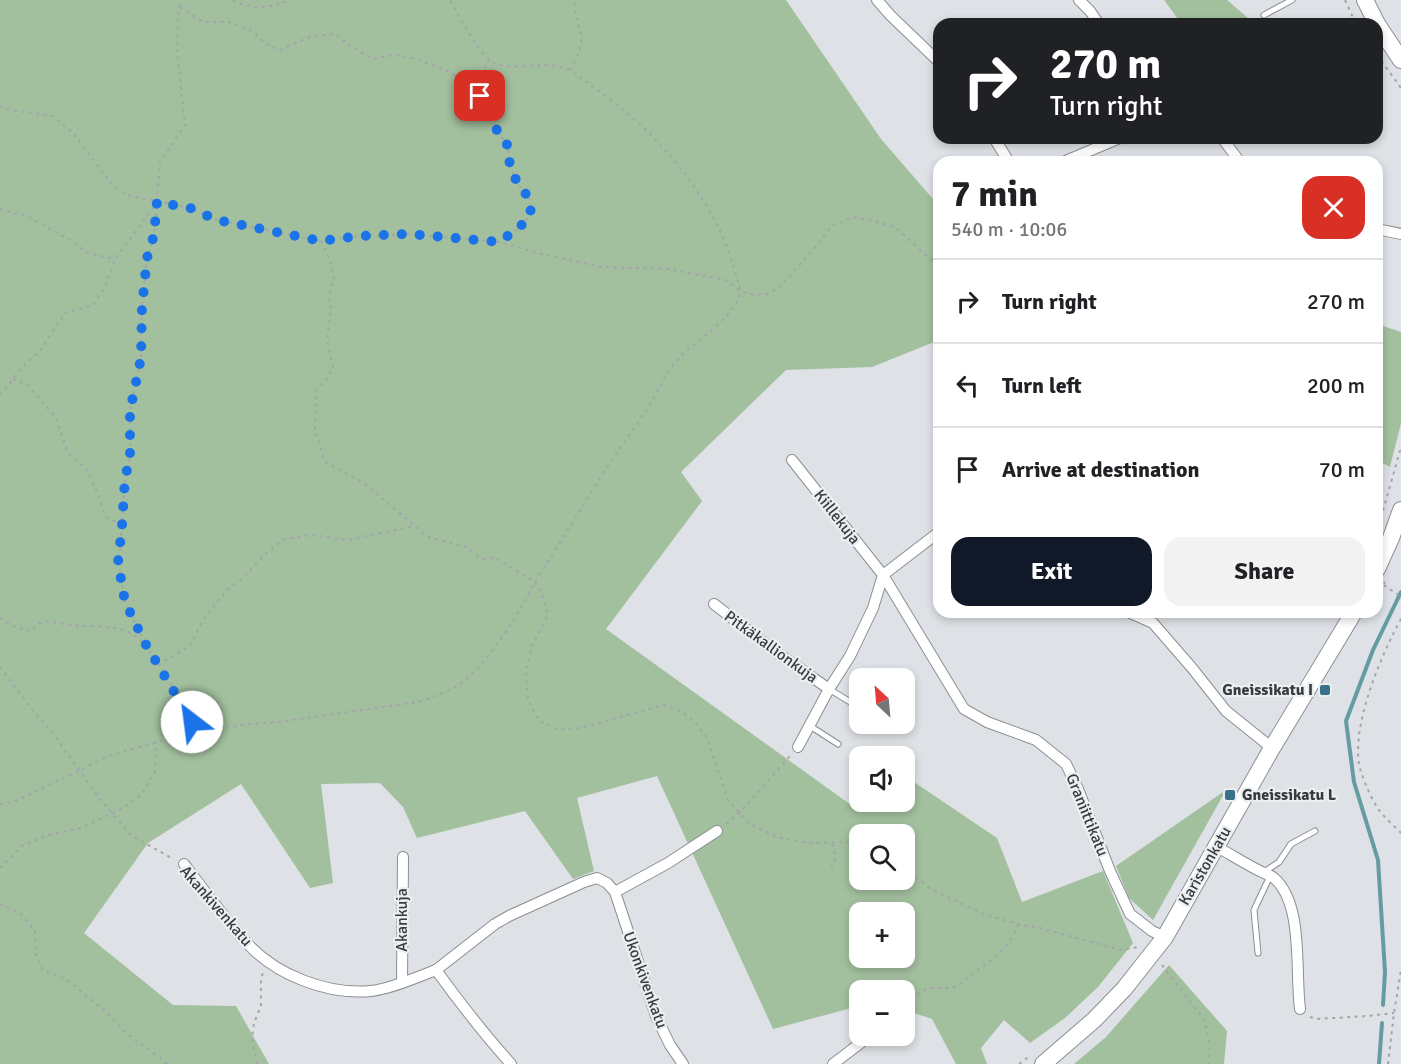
<!DOCTYPE html>
<html lang="en">
<head>
<meta charset="utf-8">
<style>
	:root { --surface:#fff; --page:#f2f2f2; --text:#202124; --muted:#757577; --line:#e0e0e0; --accent:#111827 }
	body { margin:0; font-family:Signika,sans-serif; background:var(--page); color:var(--text); height:100vh; display:flex; flex-direction:column; font-size:22px; white-space:nowrap }
	* { box-sizing:border-box; margin:0 }
	p { font-size:20px; color:var(--muted) }
	.icon { flex:none; width:33px; height:33px; fill:none; stroke:currentColor; stroke-width:2; stroke-linecap:round; stroke-linejoin:round }
	.map { position:relative; flex:1; overflow:hidden }
	.panel { position:absolute; left:933px; top:156px; width:450px; height:462px; display:flex; flex-direction:column; background:var(--surface); border-radius:18px; box-shadow:0 3px 9px #0003 }
	.panel>* { flex:none }
	.banner { position:absolute; left:933px; top:18px; width:450px; height:126px; border-radius:18px; box-shadow:0 3px 9px #0003; background:#202124; color:#fff; overflow:hidden }
	.needle { width:39px; rotate:334deg }
	.fabs { position:absolute; left:849px; top:668px; display:grid; gap:12px }
	.fabs a { display:grid; place-items:center; width:66px; height:66px; border-radius:12px; background:var(--surface); box-shadow:0 3px 9px #0003; font-size:30px }
	.pin { position:absolute; display:grid; place-items:center; width:51px; height:51px; color:#fff; margin:-26px; border-radius:12px; box-shadow:0 3px 9px #0006 }
	.me { position:absolute; width:66px; margin:-33px; rotate:330deg; stroke-linejoin:round; filter:drop-shadow(0 0 4px #0008) }
	.turn { display:flex; align-items:center; gap:21px; height:126px; padding:0 18px; font-size:27px }
	.turn .icon { width:78px; height:78px; stroke-width:2.5 }
	.turn b { display:block; font-size:42px; line-height:51px }
	.round { display:grid; place-items:center; flex:none; width:63px; height:63px; border-radius:18px; background:var(--page) }
	.overview { display:flex; align-items:center; justify-content:space-between; height:102px; padding:0 18px }
	h1 { font-size:36px; font-weight:700; line-height:45px }
	.action { display:flex; gap:12px; margin-top:auto; padding:12px 18px }
	.action a { flex:1; height:69px; border-radius:18px; background:var(--accent); color:#fff; font-size:24px; font-weight:700; line-height:69px; text-align:center }
	.action a+a { background:var(--page); color:var(--text) }
	ul { padding:0; list-style:none }
	li { display:flex; align-items:center; gap:18px; height:84px; padding:0 18px; border-top:2px solid var(--line) }
	li div { flex:1 }
	li b { display:block; font-size:22px }
	li em { font-style:normal }
	.map>svg:first-child { display:block }
	.green { fill:#a2bf9e; fill-rule:evenodd }
	.lines { fill:none; stroke-linecap:round; stroke-linejoin:round }
	.stream { stroke:#649ca2; stroke-width:4 }
	.lane-casing { stroke:#8b8f92; stroke-width:7 }
	.street-casing { stroke:#8b8f92; stroke-width:12 }
	.secondary-casing { stroke:#8b8f92; stroke-width:18 }
	.path { stroke:#a3a5a9; stroke-width:2; stroke-dasharray:3 4.5; stroke-linecap:butt }
	.lane { stroke:#fff; stroke-width:5 }
	.street { stroke:#fff; stroke-width:10 }
	.secondary { stroke:#fff; stroke-width:16 }
	.route { stroke:#1a73e8; stroke-width:10; stroke-dasharray:0 18 }
	.poi-dot { fill:#39718b; stroke:#ebeff2; stroke-width:2 }
	.labels { text-anchor:middle; dominant-baseline:central; stroke-width:4.5; stroke-linejoin:round; paint-order:stroke }
	.street-label { font-size:16px; fill:#393a3c; stroke:#ebeff2 }
	.poi-label { font-size:16px; font-weight:bold; fill:#393a3c; stroke:#ebeff2; text-anchor:end }
</style>
</head>
<body>
<div class="map">
<svg width="1401" height="1064" viewBox="0 0 1401 1064">
	<rect width="100%" height="100%" fill="#dee1e5"/>
	<g class="green">
		<path d="M0,0H786L881,139L939,206V340L872,367L786,370L681,472L702,501L606,629L851,805L859,794L860,801H904L905,776L997,838L1022,902L1103,871L1133,943L1098,987L1065,1018L1030,1043L1004,1020L981,1048L987,1064H956L932,1019L905,1010L904,990H860L859,1006L773,1029L657,776L577,798L594,871L573,879L525,811L417,838L403,807L380,783L321,784L333,883L310,888L241,784L148,843L84,933L173,1005L236,1006L269,1064H0ZM860,834H904V879H860ZM860,912H904V957H860Z"/>
		<polygon points="1164,0 1227,0 1255,24 1189,24 1178,19"/>
		<polygon points="1377,324 1401,332 1401,423 1390,467 1377,460"/>
		<polygon points="1226,790 1153,920 1129,898 1116,866"/>
		<polygon points="1169,965 1227,1031 1224,1064 1074,1064 1106,1037"/>
	</g>
	<g class="lines">
		<g class="stream">
			<polyline points="1383,1005 1385,972 1378,860 1354,782 1346,721 1373,650 1401,592"/>
			<polyline points="1379,1064 1382,1023"/>
		</g>
		<defs>
			<g id="lane">
				<polyline points="1264,15 1292,0"/>
				<polyline points="829,689 860,708"/>
				<polyline points="810,726 838,744"/>
				<polyline points="1264,872 1279,862 1291,844 1315,831"/>
				<polyline points="1258,953 1254,910 1270,876"/>
			</g>
			<g id="street">
				<polyline points="877,0 891,16 939,62"/>
				<polyline points="1079,0 1090,11 1099,24"/>
				<polyline points="994,138 1009,162"/>
				<polyline points="1222,138 1240,162"/>
				<polyline points="1063,162 1120,138"/>
				<polyline points="1377,229 1401,234"/>
				<polyline points="792,460 883,575 964,709 987,722 1036,740 1066,764 1078,789 1110,871 1130,914 1152,931 1165,937"/>
				<polyline points="714,604 776,652 829,689"/>
				<polyline points="1128,612 1153,623 1192,668 1226,711 1272,748"/>
				<polyline points="798,747 829,689 850,656 873,608 883,575 939,532"/>
				<path d="M1217,847C1232,855 1247,865 1262,872C1266,874 1271,875 1274,878C1304,904 1295,972 1300,1009"/>
				<path d="M184,864C204,890 224,918 247,943C276,975 327,995 371,991C391,989 417,977 436,970C460,1003 484,1034 511,1064"/>
				<polyline points="615,892 668,863 717,831"/>
				<polyline points="436,970 495,924 509,916 584,882 597,878 607,883 615,892 656,1016 670,1045 683,1064"/>
				<polyline points="402,983 403,857"/>
				<polyline points="833,1064 871,1035"/>
			</g>
			<g id="secondary">
				<polyline points="1365,0 1377,24"/>
				<polyline points="1377,24 1401,60"/>
				<polyline points="1377,569 1391,538 1401,510"/>
				<polyline points="1043,1064 1094,1020 1124,989 1165,937 1272,748 1354,612"/>
			</g>
		</defs>
		<use href="#lane" class="lane-casing"/>
		<use href="#street" class="street-casing"/>
		<use href="#secondary" class="secondary-casing"/>
		<g class="path">
			<path d="M233,0C253,11 269,8 290,0"/>
			<polyline points="1345,0 1356,24"/>
			<polyline points="180,7 203,22 229,22 252,31 266,44 280,50 312,36 336,34 347,44 372,59 393,55 410,57 446,70 471,86 480,96 494,119 497,131 508,146 510,167 518,184 529,198 531,214 519,228 499,242"/>
			<polyline points="1377,55 1401,88"/>
			<path d="M570,70C574,62 580,53 581,43C583,29 572,15 575,0"/>
			<polyline points="471,86 490,60"/>
			<polyline points="0,106 4,109 53,116 73,133 113,186 127,195 190,208 217,220 321,241 359,236 410,234 499,242 541,254 602,267 668,269 726,280 740,291 754,295 768,294 781,286 811,252 832,226 852,217 878,222 896,228 939,267"/>
			<polyline points="0,209 17,214 25,215 67,238 88,253 115,259"/>
			<polyline points="321,241 329,258 334,277 329,297 331,309 327,340 333,367 327,379 316,391 315,430 325,462 364,483 428,537 466,547 482,559 494,557 535,582 540,590 547,609 546,619 532,646 526,672 528,700 539,721 557,729 580,728 664,705 680,711 694,721 707,738 728,800 748,823 777,837 808,843 860,842"/>
			<polyline points="13,379 28,385 56,418 68,453 86,469 98,494 105,516 122,526"/>
			<polyline points="0,395 25,364 40,351 65,313 93,305 105,287 115,259 156,204"/>
			<polyline points="1379,525 1401,447"/>
			<polyline points="1384,585 1401,597"/>
			<polyline points="1377,597 1385,582"/>
			<path d="M0,618C10,625 19,629 32,631C37,618 53,622 64,624C87,628 111,623 132,634C150,642 188,713 198,733"/>
			<path d="M1401,619C1381,655 1348,732 1361,772C1365,784 1372,800 1379,810C1385,818 1394,826 1401,833"/>
			<polyline points="145,643 125,602 119,562 122,526 125,478 130,458 130,411 141,358 142,307 147,258 154,235 160,162 185,125 177,51 178,15 181,0"/>
			<polyline points="158,665 190,646 203,620 226,591 242,579 263,556 284,539 312,535 347,540 415,526"/>
			<polyline points="0,667 33,711 52,732 99,798 131,835 173,859"/>
			<path d="M0,804L16,801L109,756L156,742L198,733L248,724L278,722L418,702C434,697 448,692 461,683C487,666 521,610 535,582C557,548 578,513 600,478C615,455 631,433 646,411C658,393 665,372 680,357C695,341 739,315 740,291C740,285 735,272 733,265C719,215 682,165 645,129C623,108 598,90 574,73C548,55 514,76 490,60C478,52 458,14 450,0"/>
			<polyline points="726,824 739,813 790,756"/>
			<polyline points="0,868 23,845 49,835 81,828 123,808 141,795 155,772 156,742"/>
			<polyline points="831,868 836,858 832,843"/>
			<polyline points="904,868 931,889 983,914 1018,924 1040,928 1121,950 1139,947"/>
			<polyline points="0,904 20,913 35,931 36,956 43,970 67,980 105,1011 127,1034 162,1059 167,1064"/>
			<polyline points="1162,965 1205,1021 1210,1049 1208,1064"/>
			<path d="M904,1002L928,988H952L960,984C980,967 1010,951 1018,925"/>
			<polyline points="1310,1017 1317,1019 1368,1016 1394,1013"/>
			<polyline points="257,1064 252,1038 254,1023 261,1006 261,978 263,973"/>
			<polyline points="1019,1064 1031,1055"/>
			<polyline points="1388,1064 1394,1013 1401,970"/>
		</g>
		<use href="#lane" class="lane"/>
		<use href="#street" class="street"/>
		<use href="#secondary" class="secondary"/>
	</g>
	<g class="lines">
		<polyline class="route" points="192,722 145,643 125,602 118,562 122,526 125,478 130,458 130,411 141,358 142,307 147,258 154,235 157,202 190,208 217,220 321,241 359,236 410,234 499,242 519,228 531,214 529,198 518,184 510,167 508,146 497,131 494,119 480,96"/>
	</g>
	<g class="poi-dot">
		<rect x="1319" y="684" width="12" height="12" rx="3"/>
		<rect x="1224" y="789" width="12" height="12" rx="3"/>
	</g>
	<g class="labels">
		<g class="street-label">
			<text transform="translate(837 517) rotate(52)">Kiillekuja</text>
			<text transform="translate(771 647) rotate(36)">Pitkäkallionkuja</text>
			<text transform="translate(1087 815) rotate(68)">Graniittikatu</text>
			<text transform="translate(1205 866) rotate(-60)">Karistonkatu</text>
			<text transform="translate(216 906) rotate(49)">Akankivenkatu</text>
			<text transform="translate(402 920) rotate(-90)">Akankuja</text>
			<text transform="translate(645 980) rotate(70)">Ukonkivenkatu</text>
		</g>
		<g class="poi-label">
			<text x="1313" y="690">Gneissikatu I</text>
			<text x="1242" y="795" text-anchor="start">Gneissikatu L</text>
		</g>
	</g>
</svg>
<div class="fabs">
<a><svg class="needle" viewBox="-14 -14 28 28"><path d="M0-13l5 13h-10z" fill="#e53935"/><path d="M0 13l5-13h-10z" fill="#757577"/></svg></a>
<a><svg class="icon" aria-label="sound" viewBox="0 0 24 24"><path d="M4 9h4l5-4v14l-5-4H4zM17 9q2 3 0 6"/></svg></a>
<a><svg class="icon" aria-label="search" viewBox="0 0 24 24"><circle cx="10" cy="10" r="6"/><path d="M15 15l6 6"/></svg></a>
<a>+</a>
<a>−</a>
</div>
<div class="pin" style="left:480px;top:96px;background:#d93025"><svg class="icon" aria-label="arrive" viewBox="0 0 24 24"><path d="M6 21V4h12l-3 4 3 4H6"/></svg></div>
<svg class="me" style="left:192px;top:722px" viewBox="-20 -20 40 40"><circle r="19" fill="#fff"/><path d="M0-13L10 11 0 6-10 11z" fill="#1a73e8"/></svg>
<div class="banner">
<div class="turn"><svg class="icon" aria-label="right" viewBox="0 0 24 24"><path d="M7 20v-9h11M14 6l5 5-5 5"/></svg><div><b>270 m</b>Turn right</div></div>
</div>
<section class="panel">
<div class="overview"><div><h1>7 min</h1><p>540 m · 10:06</p></div><a class="round" style="background:#d93025;color:#fff"><svg class="icon" aria-label="close" viewBox="0 0 24 24"><path d="M6 6l12 12M18 6L6 18"/></svg></a></div>
<ul>
<li><svg class="icon" aria-label="right" viewBox="0 0 24 24"><path d="M7 20v-9h11M14 6l5 5-5 5"/></svg><div><b>Turn right</b></div><em>270 m</em></li>
<li><svg class="icon" aria-label="left" viewBox="0 0 24 24"><path d="M17 20v-9H6M10 6l-5 5 5 5"/></svg><div><b>Turn left</b></div><em>200 m</em></li>
<li><svg class="icon" aria-label="arrive" viewBox="0 0 24 24"><path d="M6 21V4h12l-3 4 3 4H6"/></svg><div><b>Arrive at destination</b></div><em>70 m</em></li>
</ul>
<div class="action"><a>Exit</a><a>Share</a></div>
</section>
</div>
</body>
</html>
